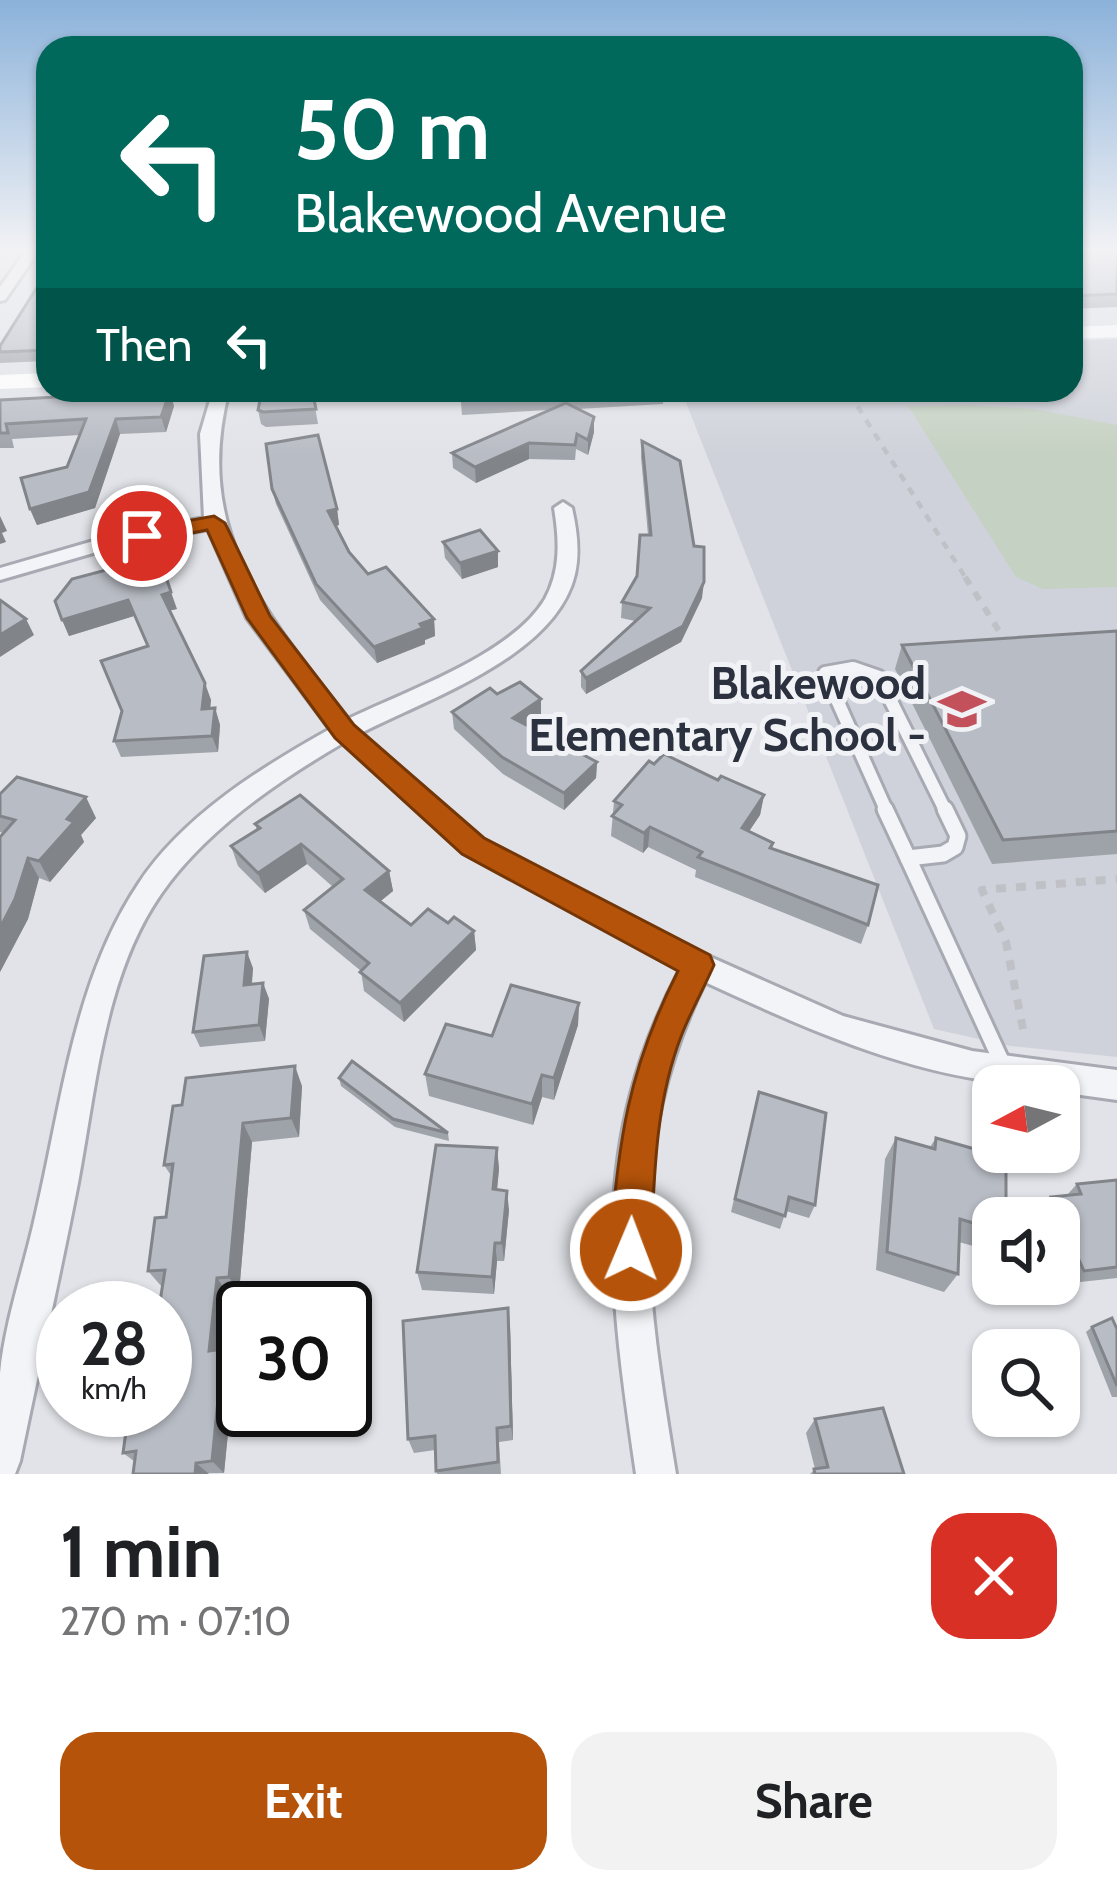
<!DOCTYPE html>
<html lang="en">
<head>
<meta charset="utf-8">
<style>
	:root { --surface:#fff; --page:#f2f2f2; --text:#202124; --muted:#757577; --accent:#b45309 }
	body { margin:0; font-family:Cabin,sans-serif; background:var(--page); color:var(--text); height:100vh; display:flex; flex-direction:column; font-size:45px; white-space:nowrap }
	* { box-sizing:border-box; margin:0 }
	p { font-size:39px; color:var(--muted) }
	.icon { flex:none; width:66px; height:66px; fill:none; stroke:currentColor; stroke-width:2; stroke-linecap:round; stroke-linejoin:round }
	.map { position:relative; height:1474px; overflow:hidden }
	.side { display:flex; flex-direction:column; background:var(--surface); flex:1 }
	.side>* { flex:none }
	.hud { position:absolute; left:36px; top:36px; width:1047px; height:366px; border-radius:36px; box-shadow:0 3px 9px #0004; background:#00695c; color:#fff; overflow:hidden }
	.needle { width:78px; rotate:263deg }
	.buttons { position:absolute; left:972px; top:1065px; display:grid; gap:24px }
	.buttons a { display:grid; place-items:center; width:108px; height:108px; border-radius:24px; background:var(--surface); box-shadow:0 3px 9px #0004; font-size:60px }
	.speed { position:absolute; left:36px; top:1281px; display:flex; gap:24px; font-size:60px; font-weight:700; text-align:center }
	.speed>* { display:grid; place-content:center; width:156px; height:156px; border-radius:50%; background:var(--surface); box-shadow:0 3px 9px #0004; line-height:1 }
	.speed small { font-size:30px; font-weight:400 }
	.speed .limit { border:6px solid #111; border-radius:18px; background:#fff; color:#111 }
	.pin { position:absolute; display:grid; place-items:center; width:102px; height:102px; color:#fff; margin:-51px; border:6px solid #fff; border-radius:50%; box-shadow:0 3px 12px #0007 }
	.me { position:absolute; width:132px; margin:-66px; rotate:1deg; stroke-linejoin:round; filter:drop-shadow(0 0 9px #0008) }
	.turn { display:flex; align-items:center; gap:42px; height:252px; padding:0 60px; font-size:54px }
	.turn .icon { width:156px; height:156px; stroke-width:2.5 }
	.turn b { display:block; font-size:84px; line-height:102px }
	.then { display:flex; align-items:center; height:114px; padding:0 60px; background:#0003; gap:24px; font-size:45px }
	.round { display:grid; place-items:center; flex:none; width:126px; height:126px; border-radius:36px; background:var(--page) }
	.head { display:flex; align-items:center; justify-content:space-between; height:204px; padding:0 60px }
	h1 { font-size:72px; font-weight:800; line-height:90px }
	.action { display:flex; gap:24px; margin-top:auto; padding:24px 60px }
	.action a { flex:1; height:138px; border-radius:36px; background:var(--accent); color:#fff; font-size:48px; font-weight:800; line-height:138px; text-align:center }
	.action a+a { background:var(--page); color:var(--text) }
	.map>svg:first-child { display:block }
	.built { fill:#cfd2da }
	.green { fill:#c5d1c2 }
	.lines { fill:none; stroke-linecap:round; stroke-linejoin:round }
	.lane-far1-casing { stroke:#a7aab2; stroke-width:18 }
	.lane-casing { stroke:#a7aab2; stroke-width:21 }
	.street-casing { stroke:#a7aab2; stroke-width:6 }
	.path-far3 { stroke:#bfc1c7; stroke-width:3; stroke-dasharray:6 6; stroke-linecap:butt }
	.path-far2 { stroke:#bfc1c7; stroke-width:4.5; stroke-dasharray:8 8; stroke-linecap:butt }
	.path-far1 { stroke:#bfc1c7; stroke-width:6; stroke-dasharray:9 9; stroke-linecap:butt }
	.path { stroke:#bfc1c7; stroke-width:8; stroke-dasharray:10 10; stroke-linecap:butt }
	.lane-far1 { stroke:#f3f4f7; stroke-width:12 }
	.lane { stroke:#f3f4f7; stroke-width:15 }
	.street { fill:#f3f4f7; fill-rule:evenodd }
	.secondary { fill:#fff; fill-rule:evenodd }
	.wall { fill:#9ea2a9 }
	.shaded-wall { fill:#818489 }
	.building { fill:#b8bcc4; stroke:#818489; stroke-width:3 }
	.route { fill:#b45309; stroke:#753606; stroke-width:3 }
	.labels { text-anchor:middle; dominant-baseline:central; stroke-width:10; stroke-linejoin:round; paint-order:stroke }
	.poi-label { font-size:45px; font-weight:bold; fill:#2b313e; stroke:#f0f2f6; text-anchor:end }
</style>
</head>
<body>
<div class="map">
<svg width="1117" height="1474" viewBox="0 0 1117 1474">
	<rect width="100%" height="100%" fill="#e1e3e8"/>
	<polygon class="built" points="1117,339 1117,1057 1010,1046 934,1029 681,390 1071,390 1071,341"/>
	<polygon class="green" points="970,405 1035,409 1117,425 1117,587 1043,589 1016,577 908,406"/>
	<g class="lines">
		<defs>
			<polyline id="lane-far1" points="887,812 825,673 853,668 879,677 946,812"/>
			<g id="lane">
				<polyline points="885,809 908,858"/>
				<polyline points="908,858 1003,1065"/>
				<polyline points="908,858 943,854 955,847 958,836 945,809"/>
			</g>
			<g id="street">
				<polygon points="27,249 40,249 5,300 0,301 0,287"/>
				<path d="M213,390H229C192,532 266,614 348,719C405,691 512,655 545,599C561,570 559,539 554,508L563,502L572,508C577,530 580,552 575,574C556,656 429,698 361,733L482,839L708,956L843,1016L972,1051L1117,1070V1100L1059,1092V1086C932,1086 818,1034 705,982C622,1151 647,1296 676,1474H636C609,1288 588,1143 680,970L464,853L343,743C276,782 205,831 161,894C104,976 96,1088 78,1183C60,1276 39,1368 20,1461L15,1474H0C0,1441 0,1406 0,1373C5,1320 25,1265 36,1213C62,1102 74,980 139,883C183,816 262,767 330,729L247,618L208,529L107,549L0,580V568L104,538L204,518L200,434Z"/>
			</g>
		</defs>
		<use href="#lane-far1" class="lane-far1-casing"/>
		<use href="#lane" class="lane-casing"/>
		<use href="#street" class="street-casing"/>
		<polyline class="path-far3" points="847,390 851,396"/>
		<polyline class="path-far2" points="849,393 967,580"/>
		<polyline class="path-far1" points="965,577 1006,642"/>
		<polyline class="path" points="1023,1029 1006,942 982,890 1117,879"/>
		<use href="#lane-far1" class="lane-far1"/>
		<use href="#lane" class="lane"/>
		<use href="#street" class="street"/>
		<g class="secondary">
			<polygon points="1117,325 1117,337 1071,339 1071,327"/>
			<polygon points="48,373 48,387 0,389 0,375"/>
		</g>
	</g>
	<g class="wall">
		<polygon points="1071,249 1117,249 1117,307 1071,309"/>
		<polygon points="48,270 48,361 0,363 0,346"/>
		<polygon points="312,390 318,424 266,427 261,424 258,410"/>
		<polygon points="460,390 664,390 663,404 578,409 594,417 594,432 588,455 576,449 575,460 529,459 476,483 453,468 452,453 548,410 462,415"/>
		<polygon points="0,400 174,406 166,432 120,434 95,508 37,525 30,509 67,467 80,435 12,439 14,448 0,448"/>
		<polygon points="642,441 702,598 681,642 586,694 581,687 581,671 635,621 621,618 622,602 637,576 648,535 641,457"/>
		<polygon points="272,489 337,509 339,525 336,526 349,552 368,574 434,619 435,636 425,640 425,644 377,663 320,600 276,504"/>
		<polygon points="443,542 498,551 498,567 462,579 445,558"/>
		<polygon points="55,601 177,609 170,610 211,700 210,709 215,708 220,725 218,752 121,757 114,741 147,646 134,616 69,636"/>
		<polygon points="1117,631 1117,854 992,864 895,669 902,645"/>
		<polygon points="497,694 541,699 541,715 527,725 597,762 596,778 564,810 503,774 454,729 452,712"/>
		<polygon points="654,764 764,795 760,815 749,831 773,843 772,848 868,925 861,944 695,877 696,870 648,847 643,853 611,836 614,801"/>
		<polygon points="0,794 96,818 81,835 84,842 50,882 39,878 28,919 0,972 0,837 3,833 0,832"/>
		<polygon points="255,824 389,871 393,891 380,901 411,925 448,923 474,931 476,950 404,1022 364,991 361,971 310,929 304,910 333,887 307,864 265,893 238,866 231,846 257,830"/>
		<polygon points="253,968 252,984 263,983 269,999 265,1041 200,1047 193,1032"/>
		<polygon points="579,1003 578,1025 554,1100 542,1097 533,1125 429,1096 425,1074 492,1036"/>
		<polygon points="339,1078 448,1133 449,1141 395,1127 341,1086"/>
		<polygon points="302,1086 299,1137 252,1142 239,1293 228,1294 222,1349 235,1363 224,1473 133,1474 134,1461 123,1453 165,1410 162,1287 148,1271 166,1217 172,1177 164,1165"/>
		<polygon points="759,1092 815,1205 809,1218 786,1211 780,1229 731,1212"/>
		<polygon points="896,1138 930,1147 936,1138 993,1218 993,1249 991,1251 959,1242 958,1274 944,1292 876,1270 885,1159"/>
		<polygon points="497,1148 499,1169 497,1190 509,1210 504,1261 497,1261 494,1294 422,1290 417,1272"/>
		<polygon points="1117,1180 1117,1278 1071,1283 1059,1254 1059,1218 1043,1218 1040,1211 1051,1197 1067,1195 1077,1184"/>
		<polygon points="510,1325 513,1440 499,1442 501,1474 437,1474 435,1450 414,1453 408,1439"/>
		<polygon points="1092,1327 1117,1329 1117,1397 1112,1397 1086,1332"/>
		<polygon points="815,1419 904,1474 810,1474 815,1469 806,1433"/>
	</g>
	<g class="shaded-wall">
		<polygon points="170,391 174,406 166,432 161,417"/>
		<polygon points="594,417 594,432 588,455 588,440"/>
		<polygon points="116,419 120,434 95,508 37,525 30,509"/>
		<polygon points="529,443 529,459 476,483 475,467"/>
		<polygon points="337,509 339,525 331,527 328,511"/>
		<polygon points="0,516 7,531 2,533 6,542 0,544"/>
		<polygon points="498,551 498,567 462,579 460,563"/>
		<polygon points="704,582 702,598 681,642 586,694 586,678"/>
		<polygon points="171,592 177,609 168,611 162,595"/>
		<polygon points="128,600 134,616 69,636 62,620"/>
		<polygon points="26,619 34,635 0,657 0,635"/>
		<polygon points="434,619 435,636 425,640 425,644 377,663 374,647"/>
		<polygon points="205,683 211,700 208,726 202,709"/>
		<polygon points="541,699 541,715 514,734 513,718"/>
		<polygon points="215,708 220,725 218,752 212,736"/>
		<polygon points="597,762 596,778 564,810 564,793"/>
		<polygon points="764,795 760,815 738,848 742,828"/>
		<polygon points="86,797 96,818 81,835 84,842 50,882 39,861 67,819"/>
		<polygon points="650,827 648,847 643,853 644,833"/>
		<polygon points="301,844 307,864 265,893 258,873"/>
		<polygon points="28,858 39,878 28,919 0,972 0,928"/>
		<polygon points="389,871 393,891 370,910 365,890"/>
		<polygon points="474,931 476,950 404,1022 400,1003"/>
		<polygon points="247,952 253,968 250,1001 244,985"/>
		<polygon points="263,983 269,999 265,1041 259,1025"/>
		<polygon points="579,1003 578,1025 554,1100 554,1078"/>
		<polygon points="295,1066 302,1086 299,1137 291,1118"/>
		<polygon points="542,1075 542,1097 533,1125 532,1104"/>
		<polygon points="243,1123 252,1142 239,1293 229,1277"/>
		<polygon points="497,1148 499,1169 495,1209 493,1189"/>
		<polygon points="507,1191 509,1210 504,1261 502,1243"/>
		<polygon points="495,1243 497,1261 494,1294 492,1277"/>
		<polygon points="217,1278 228,1294 221,1365 209,1351"/>
		<polygon points="508,1308 510,1325 513,1440 511,1426"/>
		<polygon points="223,1349 235,1363 224,1473 212,1461"/>
		<polygon points="196,1463 209,1474 195,1474"/>
	</g>
	<g class="building">
		<polygon points="1071,249 1117,249 1117,294 1071,296"/>
		<polygon points="48,270 48,350 0,352 0,346"/>
		<polygon points="262,390 312,390 316,409 263,412 258,410"/>
		<polygon points="460,390 647,390 461,400"/>
		<polygon points="170,391 161,417 116,419 89,492 30,509 21,478 67,467 86,419 6,424 8,433 0,433 0,400"/>
		<polygon points="566,403 594,417 588,440 577,434 575,445 529,443 475,467 452,453"/>
		<polygon points="318,435 337,509 328,511 349,552 368,574 386,567 434,619 420,624 423,628 374,647 316,584 272,489 266,444"/>
		<polygon points="642,441 680,461 694,546 704,547 704,582 683,626 586,678 581,671 650,608 622,602 637,576 640,535 651,535"/>
		<polygon points="480,530 498,551 460,563 443,542"/>
		<polygon points="159,556 171,592 162,595 205,683 202,709 215,708 212,736 114,741 122,711 101,661 148,646 128,600 62,620 55,601 72,579"/>
		<polygon points="0,600 26,619 0,635"/>
		<polygon points="1117,631 1117,831 1003,840 902,645"/>
		<polygon points="520,682 541,699 513,718 597,762 564,793 502,757 452,712 490,688 497,694"/>
		<polygon points="664,754 718,780 721,776 764,795 742,828 773,843 770,848 878,885 868,925 698,857 702,852 650,827 644,833 612,816 622,805 614,801 649,761 654,764"/>
		<polygon points="17,777 86,797 67,819 74,822 39,861 28,858 15,899 0,928 0,837 15,820 0,816 0,794"/>
		<polygon points="300,795 389,871 365,890 411,925 428,909 448,923 454,917 474,931 400,1003 360,972 369,963 304,910 343,879 301,844 258,873 231,846 260,828 255,824"/>
		<polygon points="247,952 244,985 263,983 259,1025 193,1032 204,956"/>
		<polygon points="511,985 579,1003 554,1078 542,1075 532,1104 425,1074 446,1024 492,1036"/>
		<polygon points="352,1061 448,1133 393,1119 339,1078"/>
		<polygon points="295,1066 291,1118 243,1123 229,1277 217,1278 209,1351 223,1349 212,1461 196,1463 195,1474 133,1474 136,1451 123,1453 129,1410 165,1410 165,1308 159,1308 165,1270 148,1271 155,1218 166,1217 173,1164 164,1165 173,1106 182,1105 186,1078"/>
		<polygon points="759,1092 826,1113 815,1205 789,1197 785,1216 735,1199"/>
		<polygon points="896,1138 935,1149 936,1138 1006,1158 1006,1218 993,1218 993,1229 960,1219 958,1274 887,1252"/>
		<polygon points="436,1145 497,1148 493,1189 507,1191 502,1243 495,1243 492,1277 417,1272"/>
		<polygon points="1117,1180 1117,1267 1084,1271 1051,1197 1081,1194 1077,1184"/>
		<polygon points="508,1308 511,1426 497,1428 498,1462 436,1471 435,1436 408,1439 403,1321"/>
		<polygon points="1112,1318 1117,1329 1117,1386 1092,1327"/>
		<polygon points="883,1408 904,1474 815,1474 814,1469 828,1467 815,1419"/>
	</g>
	<linearGradient id="sky" x2="0" y2="1"><stop stop-color="#8bb2da"/><stop offset="0.55" stop-color="#f2f2f5"/><stop offset="1" stop-color="#f2f2f5" stop-opacity="0"/></linearGradient>
	<rect width="1117" height="455" fill="url(#sky)"/>
	<path class="route" d="M214,516L225,523L270,616L354,725L484,838L710,955L714,965C704,988 691,1011 682,1034C655,1102 654,1179 651,1250L645,1265L631,1271L616,1265L610,1250C618,1141 628,1070 678,971L462,854L335,738L247,618L207,530L142,543L131,536L142,529Z"/>
	<defs>
		<symbol id="school-bare" viewBox="-9 -9 18 18"><path d="M0-5L7-2L0 1L-7-2ZM-4 1L0 2.5L4 1V4Q0 6-4 4Z" fill="#c2515c" stroke="#f0f2f6" stroke-width="2.5" paint-order="stroke"/></symbol>
	</defs>
	<g fill-rule="evenodd">
		<use href="#school-bare" x="929" y="676" width="66" height="66"/>
	</g>
	<g class="labels">
		<g class="poi-label">
			<text x="926" y="683">Blakewood<tspan x="926" dy="52">Elementary School -</tspan></text>
		</g>
	</g>
</svg>
<div class="buttons">
<a><svg class="needle" viewBox="-14 -14 28 28"><path d="M0-13l5 13h-10z" fill="#e53935"/><path d="M0 13l5-13h-10z" fill="#757577"/></svg></a>
<a><svg class="icon" aria-label="sound" viewBox="0 0 24 24"><path d="M4 9h4l5-4v14l-5-4H4zM17 9q2 3 0 6"/></svg></a>
<a><svg class="icon" aria-label="search" viewBox="0 0 24 24"><circle cx="10" cy="10" r="6"/><path d="M15 15l6 6"/></svg></a>
</div>
<div class="speed"><div>28<small>km/h</small></div><div class="limit">30</div></div>
<div class="pin" style="left:142px;top:536px;background:#d93025"><svg class="icon" aria-label="arrive" viewBox="0 0 24 24"><path d="M6 21V4h12l-3 4 3 4H6"/></svg></div>
<svg class="me" style="left:631px;top:1250px" viewBox="-20 -20 40 40"><circle r="17" fill="#b45309" stroke="#fff" stroke-width="3"/><path d="M0-11L8 9 0 5-8 9z" fill="#fff"/></svg>
<div class="hud">
<div class="turn"><svg class="icon" aria-label="left" viewBox="0 0 24 24"><path d="M17 20v-9H6M10 6l-5 5 5 5"/></svg><div><b>50 m</b>Blakewood Avenue</div></div>
<div class="then">Then<svg class="icon" aria-label="left" viewBox="0 0 24 24"><path d="M17 20v-9H6M10 6l-5 5 5 5"/></svg></div>
</div>
</div>
<section class="side">
<div class="head"><div><h1>1 min</h1><p>270 m · 07:10</p></div><a class="round" style="background:#d93025;color:#fff"><svg class="icon" aria-label="close" viewBox="0 0 24 24"><path d="M6 6l12 12M18 6L6 18"/></svg></a></div>
<div class="action"><a>Exit</a><a>Share</a></div>
</section>
</body>
</html>
